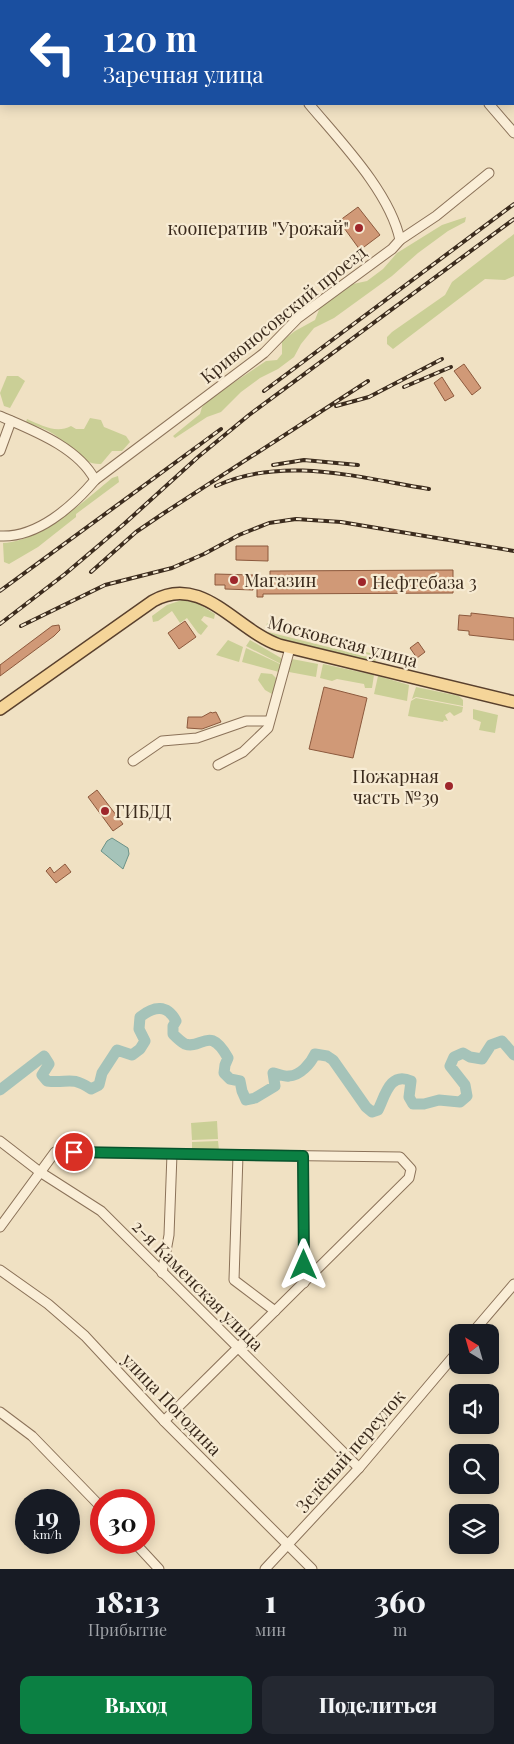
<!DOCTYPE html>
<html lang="ru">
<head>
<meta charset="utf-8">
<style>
	:root { --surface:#171b24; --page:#242831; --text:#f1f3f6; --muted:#9ea1a6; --accent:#0b8043 }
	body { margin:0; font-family:"Playfair Display",serif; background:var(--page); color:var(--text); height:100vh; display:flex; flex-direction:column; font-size:19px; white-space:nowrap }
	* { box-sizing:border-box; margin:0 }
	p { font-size:16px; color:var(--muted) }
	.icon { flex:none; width:28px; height:28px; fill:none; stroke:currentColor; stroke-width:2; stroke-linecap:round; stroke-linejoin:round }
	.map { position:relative; height:1569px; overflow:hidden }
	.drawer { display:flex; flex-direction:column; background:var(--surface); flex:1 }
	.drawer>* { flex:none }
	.banner { position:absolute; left:0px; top:0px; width:515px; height:105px; box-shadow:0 2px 12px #0003; background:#1a4fa0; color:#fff; overflow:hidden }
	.needle { width:32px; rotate:323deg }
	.controls { position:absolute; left:449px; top:1324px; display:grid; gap:10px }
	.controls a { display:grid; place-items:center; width:50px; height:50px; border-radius:10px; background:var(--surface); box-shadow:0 2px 12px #0003; font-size:25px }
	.speed { position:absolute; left:15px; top:1489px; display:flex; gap:10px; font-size:25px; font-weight:700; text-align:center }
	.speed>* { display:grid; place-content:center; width:65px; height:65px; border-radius:50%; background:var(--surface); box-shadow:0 2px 12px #0003; line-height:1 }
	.speed small { font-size:12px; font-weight:400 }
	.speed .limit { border:8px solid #d22; background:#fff; color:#111 }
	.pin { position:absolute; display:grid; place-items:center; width:42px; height:42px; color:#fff; margin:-21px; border:2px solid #fff; border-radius:50%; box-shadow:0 1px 5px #0007 }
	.me { position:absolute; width:55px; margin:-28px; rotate:0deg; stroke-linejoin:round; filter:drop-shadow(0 0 4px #0008) }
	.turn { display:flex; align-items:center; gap:18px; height:105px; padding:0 20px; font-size:22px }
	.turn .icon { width:65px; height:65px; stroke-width:2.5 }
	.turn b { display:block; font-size:35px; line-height:42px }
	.eta { display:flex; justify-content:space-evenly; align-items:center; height:85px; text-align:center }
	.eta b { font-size:30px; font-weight:800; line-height:35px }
	.cta { display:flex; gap:10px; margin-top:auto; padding:10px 20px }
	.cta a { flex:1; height:58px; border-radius:10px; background:var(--accent); color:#fff; font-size:20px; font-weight:800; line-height:58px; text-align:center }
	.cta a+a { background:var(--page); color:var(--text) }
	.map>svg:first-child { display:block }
	.green { fill:#cacf96 }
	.water { fill:#a5c3b9; stroke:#6b9287 }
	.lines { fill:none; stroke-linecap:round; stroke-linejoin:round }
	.river { stroke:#a5c3b9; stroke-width:11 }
	.building { fill:#d09977; stroke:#8c593d }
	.minor-casing { stroke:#8b7259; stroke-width:11 }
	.major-casing { stroke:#59402d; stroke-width:14 }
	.minor { stroke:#faeed7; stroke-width:9 }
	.major { stroke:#f5d599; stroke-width:11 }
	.rail-casing { stroke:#3b2b1d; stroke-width:4 }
	.rail { stroke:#f7ebd3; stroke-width:2; stroke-dasharray:5.5; stroke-linecap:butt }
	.route-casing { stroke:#07532c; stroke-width:12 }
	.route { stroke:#0b8043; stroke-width:9 }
	.poi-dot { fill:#9e262b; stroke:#f7ebd3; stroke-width:2 }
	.labels { text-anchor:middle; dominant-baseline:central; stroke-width:4.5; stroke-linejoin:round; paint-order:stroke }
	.poi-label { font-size:18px; fill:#3b2b1d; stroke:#f7ebd3; text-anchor:start }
	.street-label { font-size:18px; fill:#3b2b1d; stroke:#f7ebd3 }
</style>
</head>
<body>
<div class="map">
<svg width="514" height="1569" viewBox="0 0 514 1569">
	<rect width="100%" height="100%" fill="#f0e1c3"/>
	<g class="green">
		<polygon points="466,217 465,222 448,231 418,253 392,276 334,318 314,328 301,344 294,357 278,369 260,378 241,392 221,412 207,417 175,438 173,436 200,414 202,407 212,397 266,361 277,360 282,354 282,341 295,331 315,320 320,307 353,284 367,281 383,269 397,253 442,225"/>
		<polygon points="514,234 514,276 505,280 485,279 393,349 387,344 387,337 392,332 445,295 452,282"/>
		<polygon points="7,376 18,376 25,381 10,408 4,406 0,393"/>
		<path d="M90,418L101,420L104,427L126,436L130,442L122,451H112L101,464C81,465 70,445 55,435C47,429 35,426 26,422L27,419C41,425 56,434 71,426L76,429H84Z"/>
		<path d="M118,476L119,482L76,514V517L38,547L9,564L4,562L3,543C39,542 86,500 112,478Z"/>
		<polygon points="182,600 197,603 215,614 214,619 204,616 201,620 208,626 201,635 198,633 187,618 180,623 172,611 158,621 153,622 152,616 167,605"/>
		<polygon points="267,623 295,627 295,635 378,655 378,657 266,629"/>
		<polygon points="264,631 376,659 375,663 278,639"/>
		<polygon points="228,640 243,647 239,662 216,655"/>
		<polygon points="250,640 281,658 281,664 246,646"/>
		<polygon points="246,648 278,663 281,665 279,672 242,662"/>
		<polygon points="292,659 318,664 316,677 289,672"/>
		<polygon points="323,664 374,675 372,688 365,688 364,684 337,679 332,681 320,678"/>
		<polygon points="261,673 272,674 278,680 277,687 272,694 265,690 258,680"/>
		<polygon points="378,676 409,685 407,701 374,694"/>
		<polygon points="416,687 459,696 463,700 463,706 416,697 412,699"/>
		<polygon points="416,698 463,707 462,712 454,716 450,712 445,715 448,721 444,720 443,722 408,716 411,701"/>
		<polygon points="473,709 498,715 495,733 479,730 481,722 473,719"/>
		<polygon points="217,1121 218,1139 192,1140 191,1123"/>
		<polygon points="218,1141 219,1150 192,1151 192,1142"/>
	</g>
	<polygon class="water" points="112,838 128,848 129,854 123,869 101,851 107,841"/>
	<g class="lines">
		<path class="river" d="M0,1090L44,1056L49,1064L42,1075L47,1081C68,1084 70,1075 91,1089L99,1085L102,1073L117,1050L132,1055L140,1049L145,1041L139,1029L140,1017C154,1006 167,1004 176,1021L173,1026V1034C176,1037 181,1042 185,1044C202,1050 209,1024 228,1058L225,1065L224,1073L230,1079L240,1081L242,1091L246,1100L255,1098L275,1086L273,1073C278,1074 284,1077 289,1076C300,1076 311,1063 315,1054L327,1056L333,1060L366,1107L372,1112L378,1110C385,1096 390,1071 411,1081L409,1097L413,1104H424L439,1100L460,1102L467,1096L465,1085L450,1066L454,1057L463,1053L470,1057L482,1059L491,1045L502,1041L514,1055"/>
	</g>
	<g class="building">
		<polygon points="358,207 380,235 360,250 339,221"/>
		<polygon points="464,364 481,388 472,395 454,371"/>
		<polygon points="442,377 454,396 445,401 434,383"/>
		<polygon points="236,546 268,546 268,561 236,560"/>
		<polygon points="453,570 453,593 263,594 263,597 257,597 257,586 270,586 270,571"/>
		<polygon points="215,574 253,575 253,590 225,589 225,585 215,585"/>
		<polygon points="471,613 514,618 514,640 469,635 469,631 458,630 459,615 471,616"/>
		<polygon points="185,621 196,637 179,649 168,633"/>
		<polygon points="59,625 60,630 54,636 0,676 0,665 52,626"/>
		<polygon points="418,642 425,652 417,658 410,648"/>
		<polygon points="324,687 367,698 353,758 309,749"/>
		<polygon points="211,712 212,713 216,712 221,722 202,729 187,728 188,717 202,717"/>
		<polygon points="97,790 123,824 113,831 88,797"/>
		<polygon points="65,864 71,872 56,883 46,871 50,867 54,873"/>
	</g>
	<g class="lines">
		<defs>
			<g id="minor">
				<polyline points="215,0 216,1"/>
				<polyline points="402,0 403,1"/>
				<polyline points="256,1 257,0"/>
				<path d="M309,104C340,141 390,192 400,240"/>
				<polyline points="489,104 514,133"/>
				<path d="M0,416C32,430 78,447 95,480"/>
				<polyline points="0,451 11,421"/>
				<path d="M0,536C37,538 72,507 95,480L264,353L298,318L392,249L400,240L436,216L489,173"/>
				<polyline points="133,761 162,741 197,738 246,721 269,721"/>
				<polyline points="218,765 243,752 268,728 290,648"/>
				<polyline points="0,1141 40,1172 101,1211 359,1468"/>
				<polyline points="238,1155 234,1280 275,1311"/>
				<polyline points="303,1156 304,1283"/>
				<polyline points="0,1227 55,1152 400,1157 411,1169 409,1178 164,1421"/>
				<polyline points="0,1270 48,1304 85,1336 164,1421 312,1569"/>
				<polyline points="162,1273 169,1235 172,1154"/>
				<polyline points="473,1332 514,1284"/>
				<polyline points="0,1412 32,1436 101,1507"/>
				<polyline points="134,1542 159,1569"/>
				<polyline points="265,1569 359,1468 458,1351"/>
			</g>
			<path id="major" d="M0,709L153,601C202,573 236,630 279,645L514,702"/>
		</defs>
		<use href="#minor" class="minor-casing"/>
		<use href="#major" class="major-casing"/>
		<use href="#minor" class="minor"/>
		<use href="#major" class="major"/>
		<defs>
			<g id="rail">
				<polyline points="404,387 451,367"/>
				<polyline points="264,391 514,204"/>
				<polyline points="336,406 369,397 442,359"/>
				<polyline points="273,465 304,460 358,465"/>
				<path d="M216,486C284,455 359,478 429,489"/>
				<polyline points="91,572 136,532 164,513 368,381"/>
				<polyline points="0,591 221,429"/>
				<polyline points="0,624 65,574 124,524 198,457 249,415 514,219"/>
				<polyline points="21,626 105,585 172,568 204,554 239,535 269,523 296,519 341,522 514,551"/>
			</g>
		</defs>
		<use href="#rail" class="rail-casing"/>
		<use href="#rail" class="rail"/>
	</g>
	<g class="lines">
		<defs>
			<polyline id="route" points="74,1152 303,1156 304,1265"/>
		</defs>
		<use href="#route" class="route-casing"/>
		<use href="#route" class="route"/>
	</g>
	<g class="poi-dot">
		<circle cx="359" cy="228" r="5"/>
		<circle cx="234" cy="580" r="5"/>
		<circle cx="362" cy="582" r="5"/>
		<circle cx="449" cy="786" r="5"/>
		<circle cx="105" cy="811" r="5"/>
	</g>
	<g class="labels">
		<g class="poi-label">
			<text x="349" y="228" text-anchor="end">кооператив "Урожай"</text>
			<text x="244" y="580">Магазин</text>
			<text x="372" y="582">Нефтебаза 3</text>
			<text x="439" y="776" text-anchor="end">Пожарная<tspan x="439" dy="21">часть №39</tspan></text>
			<text x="115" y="811">ГИБДД</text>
		</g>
		<g class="street-label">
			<text transform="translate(283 314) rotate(-39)">Кривоносовский проезд</text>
			<text transform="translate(343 641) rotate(15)">Московская улица</text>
			<text transform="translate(198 1285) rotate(45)">2-я Каменская улица</text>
			<text transform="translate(172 1404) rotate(46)">улица Погодина</text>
			<text transform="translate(350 1451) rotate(-49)">Зелёный переулок</text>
		</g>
	</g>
</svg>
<div class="controls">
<a><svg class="needle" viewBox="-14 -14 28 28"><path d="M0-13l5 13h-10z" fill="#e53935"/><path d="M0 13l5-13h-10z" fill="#9ea1a6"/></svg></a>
<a><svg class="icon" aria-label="sound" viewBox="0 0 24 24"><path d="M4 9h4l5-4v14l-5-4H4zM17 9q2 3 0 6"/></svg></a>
<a><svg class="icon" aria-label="search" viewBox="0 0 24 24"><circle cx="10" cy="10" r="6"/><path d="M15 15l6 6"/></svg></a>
<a><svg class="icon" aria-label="layers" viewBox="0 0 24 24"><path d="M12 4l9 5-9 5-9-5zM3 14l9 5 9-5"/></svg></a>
</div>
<div class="speed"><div>19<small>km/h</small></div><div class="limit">30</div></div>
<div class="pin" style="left:74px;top:1152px;background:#d93025"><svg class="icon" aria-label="arrive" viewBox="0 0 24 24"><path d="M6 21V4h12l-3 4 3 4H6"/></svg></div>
<svg class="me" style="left:304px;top:1265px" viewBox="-20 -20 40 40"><path d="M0-17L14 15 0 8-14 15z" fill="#0b8043" stroke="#fff" stroke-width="4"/></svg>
<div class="banner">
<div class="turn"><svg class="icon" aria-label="left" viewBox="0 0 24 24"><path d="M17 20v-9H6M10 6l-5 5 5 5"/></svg><div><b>120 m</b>Заречная улица</div></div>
</div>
</div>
<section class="drawer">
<div class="eta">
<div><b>18:13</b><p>Прибытие</p></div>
<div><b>1</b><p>мин</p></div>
<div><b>360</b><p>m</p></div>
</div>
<div class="cta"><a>Выход</a><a>Поделиться</a></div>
</section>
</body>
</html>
